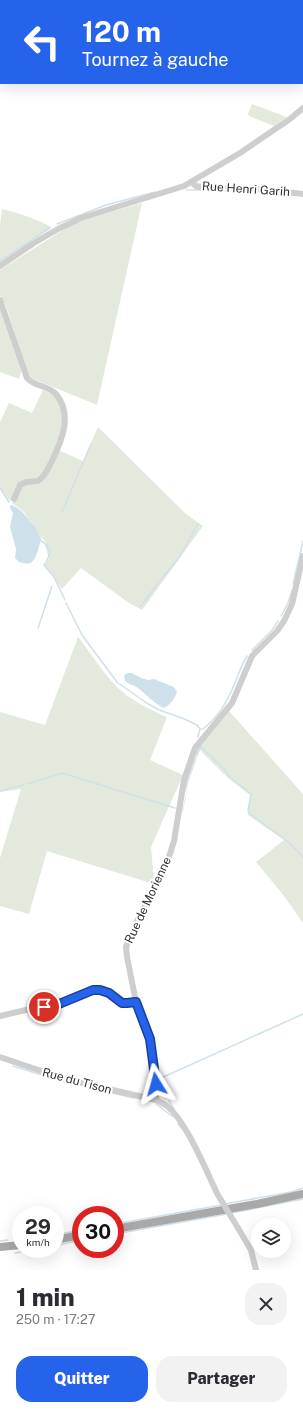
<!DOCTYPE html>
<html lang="fr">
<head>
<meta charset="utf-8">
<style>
	:root { --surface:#fff; --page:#f2f2f3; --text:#2b2b33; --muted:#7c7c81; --accent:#2563eb }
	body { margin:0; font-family:"Public Sans",sans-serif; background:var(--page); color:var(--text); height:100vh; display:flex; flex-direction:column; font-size:15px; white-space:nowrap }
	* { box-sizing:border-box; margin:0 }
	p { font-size:13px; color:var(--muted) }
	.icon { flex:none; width:22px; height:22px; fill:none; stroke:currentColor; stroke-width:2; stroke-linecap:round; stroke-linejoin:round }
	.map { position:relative; height:1270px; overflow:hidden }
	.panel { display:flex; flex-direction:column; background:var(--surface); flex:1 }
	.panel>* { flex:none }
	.guide { position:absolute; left:0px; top:0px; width:303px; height:84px; box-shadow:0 4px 16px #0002; background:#2563eb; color:#fff; overflow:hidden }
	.tools { position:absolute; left:251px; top:1218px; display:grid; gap:8px }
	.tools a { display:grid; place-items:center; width:40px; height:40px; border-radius:50%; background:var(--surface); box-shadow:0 4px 16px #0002; font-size:20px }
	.speed { position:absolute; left:12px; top:1206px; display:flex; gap:8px; font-size:20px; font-weight:700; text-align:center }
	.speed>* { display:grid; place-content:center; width:52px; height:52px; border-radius:50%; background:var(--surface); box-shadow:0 4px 16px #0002; line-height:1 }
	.speed small { font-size:10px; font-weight:400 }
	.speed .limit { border:6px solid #d22; background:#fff; color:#111 }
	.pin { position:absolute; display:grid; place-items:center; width:34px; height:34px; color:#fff; margin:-17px; border:2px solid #fff; border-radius:50%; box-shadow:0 1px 4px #0007 }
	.me { position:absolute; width:44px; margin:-22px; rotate:352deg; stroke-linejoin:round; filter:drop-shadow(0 0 3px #0008) }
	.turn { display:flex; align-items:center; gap:14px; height:84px; padding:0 16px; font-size:18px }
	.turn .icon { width:52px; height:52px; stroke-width:2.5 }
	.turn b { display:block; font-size:28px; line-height:34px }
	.round { display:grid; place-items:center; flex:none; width:42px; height:42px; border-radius:16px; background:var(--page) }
	.headline { display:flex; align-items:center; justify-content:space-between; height:68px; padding:0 16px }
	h1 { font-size:24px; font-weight:800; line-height:30px }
	.cta { display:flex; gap:8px; margin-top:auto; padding:8px 16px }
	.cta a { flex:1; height:46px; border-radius:16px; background:var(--accent); color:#fff; font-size:16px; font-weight:800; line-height:46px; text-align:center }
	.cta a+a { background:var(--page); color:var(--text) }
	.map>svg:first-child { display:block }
	.green { fill:#e4e9dd }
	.water { fill:#cee1eb }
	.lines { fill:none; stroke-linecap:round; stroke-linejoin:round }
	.stream { stroke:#cee1eb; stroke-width:1.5 }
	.minor { stroke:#cecece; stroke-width:6 }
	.major { stroke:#a9a9a9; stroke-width:8 }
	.minor-bridge { stroke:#cecece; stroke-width:6 }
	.route-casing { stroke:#184099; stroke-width:10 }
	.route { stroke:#2563eb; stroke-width:7 }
	.labels { text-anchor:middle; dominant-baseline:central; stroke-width:4; stroke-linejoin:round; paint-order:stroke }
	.street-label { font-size:12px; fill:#313131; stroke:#fff }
</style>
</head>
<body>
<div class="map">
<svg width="303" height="1270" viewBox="0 0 303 1270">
	<rect width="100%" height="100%" fill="#fff"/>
	<g class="green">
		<polygon points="124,0 303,0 303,71 302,1 124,1"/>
		<polygon points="252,104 287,117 274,126 249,116 248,114"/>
		<polygon points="142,203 97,405 31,378 27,371 6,306 0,295 0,270 66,228 86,219"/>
		<path d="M2,209C12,211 46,222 52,228L0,263V225Z"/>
		<polygon points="0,307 20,364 21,372 19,379 0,372"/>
		<polygon points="43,390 54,395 64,411 58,450 83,461 98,427 186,514 203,526 142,610 129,603 81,568 62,589 45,565 49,559 45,545 46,542 37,533 34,525 28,519 24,512 12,503 15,501 12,499 10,501 0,488 0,422 9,403 32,413"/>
		<path d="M78,637C91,653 102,672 116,686C130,700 149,709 167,717L150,760L183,775L151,847L154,884L47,851L29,914L0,906V858L21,789L0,792V712L45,725Z"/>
		<polygon points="229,711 303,794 303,923 284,896 256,862 284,840 248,815 250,795 229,779 200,750 189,780 183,812 182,812 189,778 199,745"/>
	</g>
	<g class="water">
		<path d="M12,505C20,509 23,512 28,519C30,522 33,524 35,526C38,531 36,533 41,537C41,542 36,559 32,562C29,565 23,563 19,562L15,558L16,549L10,527L13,513L10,508V506Z"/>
		<path d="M128,673H132L141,678L148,680L154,679L174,687L177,692C175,698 170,705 164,708C153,703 147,695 138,688C134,685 129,685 125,681L124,675Z"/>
	</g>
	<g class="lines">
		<g class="stream">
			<polyline points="186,190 202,190"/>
			<polyline points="57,224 106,205 155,192"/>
			<polyline points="0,261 49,228"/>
			<polyline points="0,488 9,502"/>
			<polyline points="62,512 91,444"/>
			<path d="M40,540C53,547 51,555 44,565L54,577L65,600"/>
			<polyline points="161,580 180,556 198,524"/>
			<polyline points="293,584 303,541"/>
			<polyline points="66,603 82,635 117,682 145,702 159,710 182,718 197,725 200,729 198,737"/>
			<polyline points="140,607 159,582"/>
			<polyline points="281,616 288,603 292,590"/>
			<polyline points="38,628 52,586"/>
			<polyline points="252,650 272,630 278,621"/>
			<path d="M201,729H203C218,717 227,703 234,685C238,676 241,665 247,656"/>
			<polyline points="199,745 224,769 230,777 251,794 248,810 249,813 287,841 303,857"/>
			<polyline points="196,755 201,747"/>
			<polyline points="27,784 62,773 175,808"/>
			<polyline points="185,790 194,759"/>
			<polyline points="0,791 23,785"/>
			<polyline points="155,1052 158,1071"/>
			<polyline points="150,1064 152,1077"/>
			<polyline points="13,1066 71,1084"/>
			<polyline points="159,1075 159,1079 303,1014"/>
			<polyline points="103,1091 134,1098"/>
			<polyline points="169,1101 174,1109"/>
			<polyline points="156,1104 172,1116"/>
			<polyline points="178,1124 183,1130"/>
			<polyline points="225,1204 291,1192 303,1188"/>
			<polyline points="231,1213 303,1199"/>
			<polyline points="115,1224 221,1205"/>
			<polyline points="115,1234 227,1214"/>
			<polyline points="55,1235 81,1230"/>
			<polyline points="0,1241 8,1240"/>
			<polyline points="55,1246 81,1240"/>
			<polyline points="15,1253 40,1249"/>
		</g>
		<g class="minor">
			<polyline points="191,182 196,186 204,188 262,189 303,194"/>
			<polyline points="0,266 34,243 58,229 81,218 184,186 240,153 290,119 303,108"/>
			<path d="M0,300L27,378C35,387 48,385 56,394C73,415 62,440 52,461C48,468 45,477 38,481L26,482L20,485L14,499"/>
			<polyline points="0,1016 30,1009 59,1005 93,990 100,990 109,993 122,1003 127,1003 136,1002"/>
			<path d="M0,1057L65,1079L156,1100C160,1102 164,1104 167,1106C187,1122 206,1171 218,1195"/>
			<polyline points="156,1100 156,1084 150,1039 136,1002 127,957 126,947 136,923 169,857 174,841 184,780 195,748 232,703 252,656 277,631 284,621 292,604 303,556"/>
			<polyline points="238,1228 251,1250 256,1270"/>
		</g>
		<g class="major">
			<polyline points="115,1229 257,1204 303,1194"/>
			<polyline points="55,1240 81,1235"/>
			<polyline points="0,1247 21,1245"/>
		</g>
		<polyline class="minor-bridge" points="218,1195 238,1228"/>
	</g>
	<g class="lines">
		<defs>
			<polyline id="route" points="44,1007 59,1004 93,990 100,990 109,993 122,1003 127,1003 136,1002 150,1039 156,1084"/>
		</defs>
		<use href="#route" class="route-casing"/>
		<use href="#route" class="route"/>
	</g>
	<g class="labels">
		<g class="street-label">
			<text transform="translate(246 189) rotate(4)">Rue Henri Garih</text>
			<text transform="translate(148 900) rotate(-65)">Rue de Morienne</text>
			<text transform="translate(77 1081) rotate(15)">Rue du Tison</text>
		</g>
	</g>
</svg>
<div class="tools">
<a><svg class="icon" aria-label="layers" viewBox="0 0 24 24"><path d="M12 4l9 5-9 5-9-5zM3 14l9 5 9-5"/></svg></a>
</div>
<div class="speed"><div>29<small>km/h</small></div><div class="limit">30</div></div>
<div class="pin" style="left:44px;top:1007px;background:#d93025"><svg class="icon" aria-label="arrive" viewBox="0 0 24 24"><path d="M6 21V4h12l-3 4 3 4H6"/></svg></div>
<svg class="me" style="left:156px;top:1084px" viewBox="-20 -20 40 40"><path d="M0-17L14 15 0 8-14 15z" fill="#2563eb" stroke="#fff" stroke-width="4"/></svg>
<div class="guide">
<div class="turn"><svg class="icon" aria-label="left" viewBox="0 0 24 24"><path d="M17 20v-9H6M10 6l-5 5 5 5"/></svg><div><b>120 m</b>Tournez à gauche</div></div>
</div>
</div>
<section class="panel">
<div class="headline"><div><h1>1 min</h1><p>250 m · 17:27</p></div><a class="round"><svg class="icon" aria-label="close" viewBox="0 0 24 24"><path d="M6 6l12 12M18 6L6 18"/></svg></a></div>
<div class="cta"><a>Quitter</a><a>Partager</a></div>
</section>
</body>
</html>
